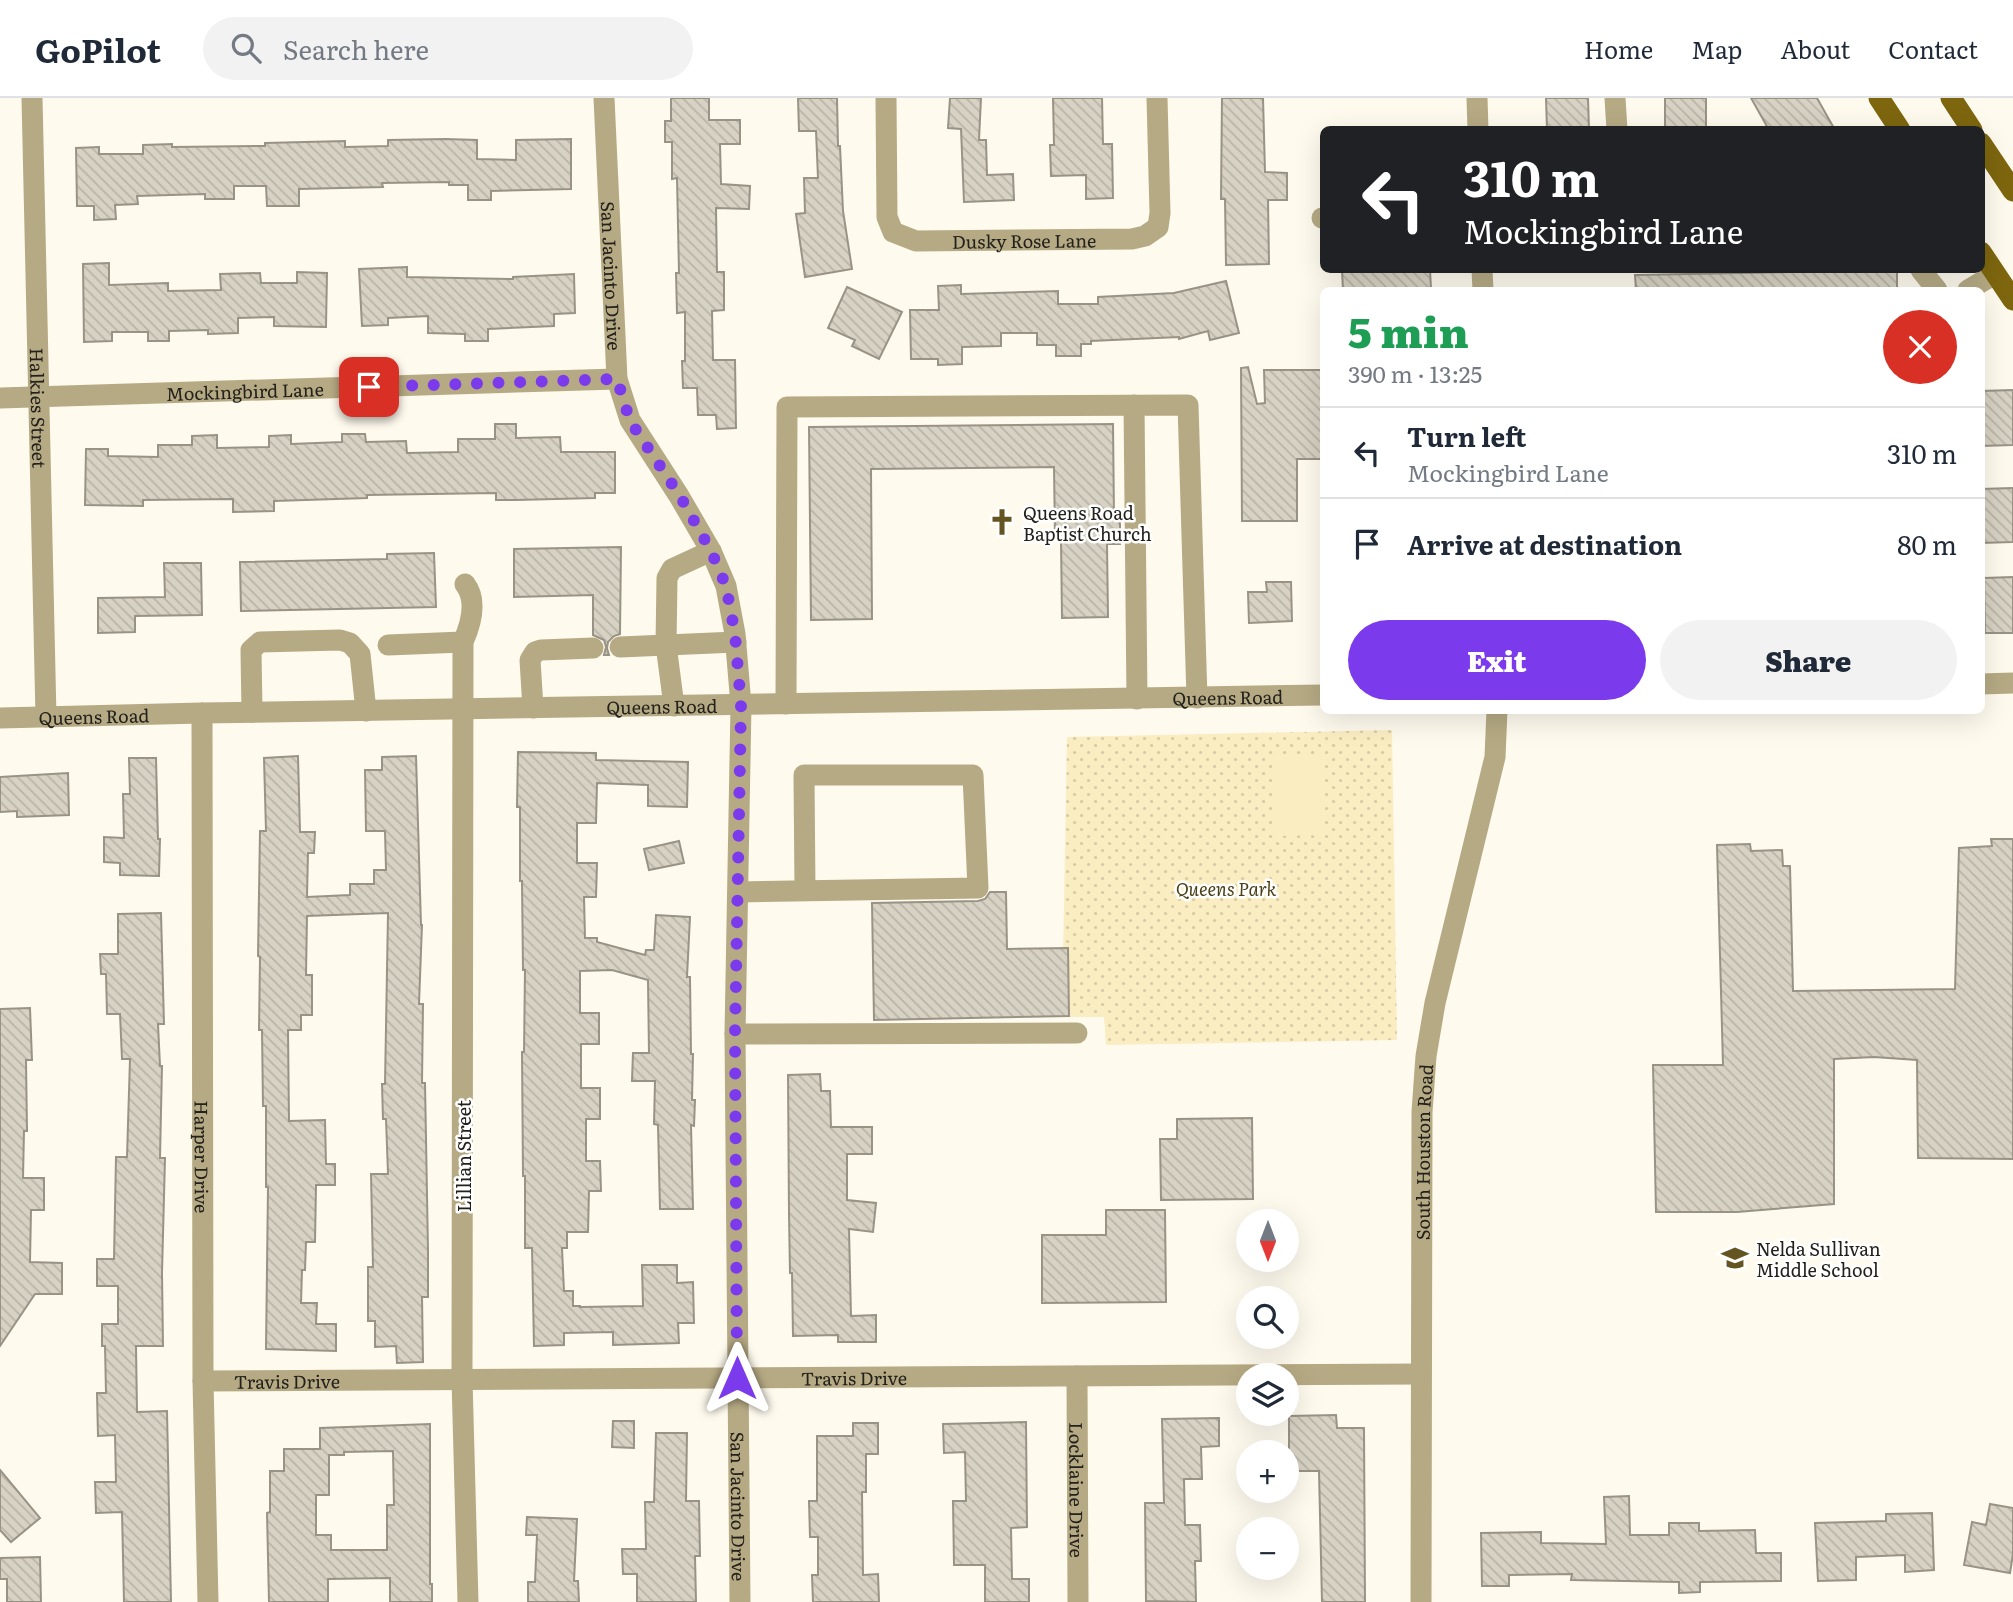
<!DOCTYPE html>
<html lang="en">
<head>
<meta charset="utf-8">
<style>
	:root { --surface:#fff; --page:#f2f2f3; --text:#1f2937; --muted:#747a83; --line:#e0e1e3; --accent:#7c3aed }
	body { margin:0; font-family:Literata,serif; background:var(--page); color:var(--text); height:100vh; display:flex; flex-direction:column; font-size:26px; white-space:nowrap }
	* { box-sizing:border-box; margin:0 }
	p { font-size:23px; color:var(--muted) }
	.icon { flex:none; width:38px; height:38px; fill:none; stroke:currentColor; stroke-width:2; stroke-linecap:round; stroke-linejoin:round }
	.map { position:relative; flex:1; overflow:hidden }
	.sheet { position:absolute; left:1320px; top:189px; width:665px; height:427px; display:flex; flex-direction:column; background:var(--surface); border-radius:10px; box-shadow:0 7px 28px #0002 }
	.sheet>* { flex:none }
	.hud { position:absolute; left:1320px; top:28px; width:665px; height:147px; border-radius:10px; box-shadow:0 7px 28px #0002; background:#202124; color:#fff; overflow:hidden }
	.needle { width:46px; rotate:180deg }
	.tools { position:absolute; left:1236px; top:1111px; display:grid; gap:14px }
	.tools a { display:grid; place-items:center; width:63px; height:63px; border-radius:50%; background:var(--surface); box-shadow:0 7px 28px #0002; font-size:35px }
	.pin { position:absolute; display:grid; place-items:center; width:60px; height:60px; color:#fff; margin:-30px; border-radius:14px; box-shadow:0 4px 10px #0006 }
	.me { position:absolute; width:77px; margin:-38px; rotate:0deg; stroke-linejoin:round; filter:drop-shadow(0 0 5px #0008) }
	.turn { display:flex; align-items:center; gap:24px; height:147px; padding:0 28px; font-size:32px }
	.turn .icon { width:91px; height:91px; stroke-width:2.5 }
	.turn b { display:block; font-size:49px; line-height:60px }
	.round { display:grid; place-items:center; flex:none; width:74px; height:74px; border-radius:37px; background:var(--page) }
	.head { display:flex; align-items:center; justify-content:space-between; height:119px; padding:0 28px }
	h1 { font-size:42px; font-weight:800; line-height:52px; color:#1e9e55 }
	.action { display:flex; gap:14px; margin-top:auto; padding:14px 28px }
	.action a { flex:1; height:80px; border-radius:42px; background:var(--accent); color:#fff; font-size:28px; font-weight:800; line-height:80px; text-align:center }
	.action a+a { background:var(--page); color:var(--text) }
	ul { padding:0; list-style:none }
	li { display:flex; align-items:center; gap:21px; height:91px; padding:0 28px; border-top:2px solid var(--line) }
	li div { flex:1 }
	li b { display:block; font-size:26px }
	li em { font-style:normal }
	header { display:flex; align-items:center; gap:42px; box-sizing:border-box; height:98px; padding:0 35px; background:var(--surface); border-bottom:2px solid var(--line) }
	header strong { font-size:33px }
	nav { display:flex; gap:38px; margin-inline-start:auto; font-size:24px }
	.search { width:490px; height:63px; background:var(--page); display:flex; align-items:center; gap:18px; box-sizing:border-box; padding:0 24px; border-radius:38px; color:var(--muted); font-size:26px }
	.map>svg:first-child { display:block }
	.park { fill:url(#park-dots) }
	.pitch { fill:#fbedc2 }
	.building { fill:url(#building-back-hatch); stroke:#989385; stroke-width:2; fill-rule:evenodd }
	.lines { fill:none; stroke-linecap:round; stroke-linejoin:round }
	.minor { stroke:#b6aa84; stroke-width:21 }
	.major { stroke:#7d660e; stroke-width:21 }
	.route { stroke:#7c3aed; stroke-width:12; stroke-dasharray:0 21.6 }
	.labels { text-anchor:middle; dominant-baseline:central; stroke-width:5; stroke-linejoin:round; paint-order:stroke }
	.street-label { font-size:18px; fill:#23211c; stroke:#fff }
	.poi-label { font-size:18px; fill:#23211c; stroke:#fff; text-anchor:start }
	.park-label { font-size:18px; font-style:italic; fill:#4c4017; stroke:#fff }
</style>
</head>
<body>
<header>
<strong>GoPilot</strong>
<div class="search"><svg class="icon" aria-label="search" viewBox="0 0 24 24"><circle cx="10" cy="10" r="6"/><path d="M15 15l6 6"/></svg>Search here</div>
<nav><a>Home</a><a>Map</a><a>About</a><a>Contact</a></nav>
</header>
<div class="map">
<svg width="2013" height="1504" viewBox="0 0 2013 1504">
	<defs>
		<pattern id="park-dots" width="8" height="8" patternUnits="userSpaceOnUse" patternTransform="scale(1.75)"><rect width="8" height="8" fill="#fbedc2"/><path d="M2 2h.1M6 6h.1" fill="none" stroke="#d7cba6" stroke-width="1.8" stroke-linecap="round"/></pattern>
		<pattern id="building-back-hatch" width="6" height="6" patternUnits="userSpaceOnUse" patternTransform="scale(1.75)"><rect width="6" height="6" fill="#d7d2c3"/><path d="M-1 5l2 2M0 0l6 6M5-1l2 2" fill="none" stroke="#b8b4a7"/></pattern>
	</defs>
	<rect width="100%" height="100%" fill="#fefaee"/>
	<polygon class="park" points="1392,632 1397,942 1106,947 1104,919 1062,919 1067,639"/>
	<polygon class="pitch" points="1321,659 1321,737 1273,738 1272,660"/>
	<g class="building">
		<polygon points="671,0 709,0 709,22 740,22 740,46 720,46 721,86 750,88 749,111 716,110 717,174 724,174 724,212 712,213 713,262 735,262 736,330 717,331 716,317 698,317 697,290 683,290 682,263 685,263 685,214 677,215 676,175 679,175 677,80 672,81 672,44 665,44 665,23 671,23"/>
		<polygon points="798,0 837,0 838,48 840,48 843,113 852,171 805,179 796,116 805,115 804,80 818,80 816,33 799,33"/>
		<polygon points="950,0 981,0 979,42 986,42 987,77 1013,76 1014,102 964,104 961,31 948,30"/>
		<polygon points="1053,0 1102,0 1103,46 1112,46 1113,100 1086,101 1086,77 1051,78 1050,47 1054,47"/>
		<polygon points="1222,0 1263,0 1265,74 1287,75 1287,102 1268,102 1269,166 1226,167 1225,101 1221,101"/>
		<polygon points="1546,0 1588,0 1589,32 1547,32"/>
		<rect x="1665" y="0" width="41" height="32"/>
		<polygon points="1751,0 1817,0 1835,32 1769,32"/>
		<polygon points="446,41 477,42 477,61 516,62 516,42 571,41 571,91 491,93 491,102 468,102 468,87 449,87 449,84 382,85 383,89 299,91 299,108 267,108 266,88 234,88 234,101 205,101 205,96 137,98 138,106 115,107 116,121 94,122 94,108 77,108 76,50 99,49 99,56 143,56 143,47 172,46 172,49 265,48 265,45 345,43 345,49 388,48 388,42"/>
		<polygon points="109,165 109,187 168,185 168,193 221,192 220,176 260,175 261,185 297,185 297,174 327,175 326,229 274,228 274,219 238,220 238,235 208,236 208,232 169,233 169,243 148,243 148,234 112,234 112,243 84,244 83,166"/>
		<polygon points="407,169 407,179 513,181 513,179 574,176 575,215 554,216 554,228 488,231 488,243 465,243 465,236 428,235 428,218 388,220 388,227 362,228 359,171"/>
		<polygon points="1342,172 1430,172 1431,191 1343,192"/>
		<polygon points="1897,172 1897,192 1636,192 1635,177"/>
		<polygon points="1226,183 1239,235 1210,242 1208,233 1179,241 1179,239 1091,243 1091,246 1081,246 1081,258 1056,258 1056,247 1037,247 1037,235 1001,235 1001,248 962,249 962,266 938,267 938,261 911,261 910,212 939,212 938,188 961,187 961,196 1058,193 1058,206 1098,206 1098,199 1174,195"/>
		<polygon points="847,189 902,214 879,261 852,248 855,242 828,230"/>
		<polygon points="1248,269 1257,306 1265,305 1264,272 1323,272 1323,361 1297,361 1297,423 1242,423 1241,270"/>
		<polygon points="2013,292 2013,347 1981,348 1981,293"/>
		<polygon points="495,326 516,326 516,340 560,339 561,354 615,354 615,395 595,395 595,400 516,402 496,402 496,395 367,397 367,400 274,403 274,413 233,414 233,401 143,402 143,408 85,407 86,351 108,351 108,358 158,359 158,347 192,347 192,338 217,337 217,350 269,349 269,338 291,337 291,346 342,344 342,336 365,336 366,344 406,343 407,355 458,354 458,341 495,341"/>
		<polygon points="1113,326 1114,419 1120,419 1120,446 1107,446 1108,519 1062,520 1061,441 1055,441 1054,369 871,371 872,521 811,522 809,329"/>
		<polygon points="2013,390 2013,444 1981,445 1981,391"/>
		<polygon points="621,449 620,536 614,538 608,544 607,550 609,557 604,557 606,549 604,542 593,537 593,497 514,499 514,451"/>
		<polygon points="434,455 436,509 241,513 240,464 387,461 387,456"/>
		<polygon points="164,465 201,465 202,517 135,518 135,534 98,535 98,500 165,499"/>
		<polygon points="2013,479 2013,535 1985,535 1984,480"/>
		<polygon points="1266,484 1291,484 1292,523 1249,525 1248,494 1267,494"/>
		<polygon points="518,654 596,655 596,662 688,664 687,709 648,708 648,687 597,685 596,725 577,725 577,765 597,765 596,799 584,799 585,840 597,840 597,844 645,857 646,852 654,852 656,817 690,819 687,879 690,879 691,956 693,956 692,1002 695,1002 694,1028 691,1027 693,1111 660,1111 658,1027 654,1026 655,983 632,983 633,955 649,955 648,882 612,872 580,873 580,915 599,915 599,946 581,946 581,990 600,990 600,1021 586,1021 586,1063 600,1063 601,1093 589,1093 588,1134 567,1134 567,1150 562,1150 564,1193 573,1193 573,1208 580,1208 580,1209 643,1208 642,1167 677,1167 677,1185 693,1184 694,1225 678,1225 679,1245 613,1247 613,1234 564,1235 564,1247 534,1248 532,1150 525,1150 525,1078 523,1078 522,954 524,954 525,872 523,872 522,783 520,783 520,709 517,709"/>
		<polygon points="298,658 300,734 315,734 314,755 308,755 307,799 350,797 350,786 374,786 374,772 386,772 385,733 366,733 365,672 382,672 382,659 416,658 421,827 422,827 419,906 423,906 422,985 425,985 428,1153 428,1199 422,1199 423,1264 397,1265 396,1248 375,1249 375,1223 368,1223 368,1169 373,1169 371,1076 388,1076 386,1021 383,1021 382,986 385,986 388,815 307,818 306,877 312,877 312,917 301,917 301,932 288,932 289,1023 325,1022 326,1066 335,1066 335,1087 316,1087 315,1144 306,1144 305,1172 302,1172 301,1205 317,1205 316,1226 336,1226 336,1253 266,1251 268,1089 266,1089 266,1008 263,1008 262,932 259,932 260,859 258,858 260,733 266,733 264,660"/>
		<polygon points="129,660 156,660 158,741 160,741 159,778 120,777 120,765 104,764 104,739 124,740 123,696 130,696"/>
		<polygon points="68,675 69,717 17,719 17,713 0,714 0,679"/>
		<polygon points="1991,741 2013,741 2013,1061 1918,1060 1917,962 1874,959 1834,961 1834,1106 1737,1114 1656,1114 1653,967 1723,967 1717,747 1750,746 1751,753 1782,752 1783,768 1790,768 1793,893 1955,891 1959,750 1992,748"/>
		<polygon points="679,743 684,765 649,772 644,751"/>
		<polygon points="990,794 1006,794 1007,851 1068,850 1069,918 874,922 872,805 978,803 985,801"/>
		<polygon points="161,815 164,926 158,926 160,968 162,968 160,1060 165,1060 162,1175 163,1248 136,1248 137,1314 167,1313 171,1504 124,1504 122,1414 96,1415 95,1384 116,1384 115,1337 98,1338 97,1295 106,1295 105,1248 102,1248 102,1226 118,1226 118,1188 97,1188 97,1161 114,1161 116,1059 127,1059 130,961 122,961 120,916 107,916 106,876 101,876 100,856 118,856 118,816"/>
		<polygon points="30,910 32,962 26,962 27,1033 24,1033 23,1080 44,1080 44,1112 31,1112 30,1164 62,1165 62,1196 35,1196 0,1248 0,911"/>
		<polygon points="820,976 821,993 830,993 831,1029 872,1029 872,1056 847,1056 847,1102 876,1105 873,1134 849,1131 851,1218 876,1217 876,1244 838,1244 838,1237 793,1238 792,1175 790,1175 789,1116 788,977"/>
		<polygon points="1252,1020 1253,1101 1161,1102 1160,1041 1177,1041 1177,1021"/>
		<polygon points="1106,1112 1165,1112 1166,1204 1042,1205 1042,1137 1106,1137"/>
		<polygon points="1336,1317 1337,1330 1364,1330 1365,1504 1322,1504 1319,1373 1289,1373 1289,1318"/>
		<polygon points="1219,1320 1219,1348 1201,1349 1202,1381 1184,1381 1185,1427 1200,1427 1201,1463 1195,1463 1196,1504 1146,1503 1145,1405 1164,1405 1162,1321"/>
		<polygon points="613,1323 634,1323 634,1350 612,1349"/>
		<polygon points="1026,1324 1027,1429 1011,1430 1012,1481 1029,1481 1029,1504 985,1504 985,1467 954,1467 953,1403 966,1403 965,1354 944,1355 943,1326"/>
		<polygon points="853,1325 878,1325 878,1356 866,1356 866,1394 862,1394 863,1477 878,1476 879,1504 813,1504 812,1477 818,1477 818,1439 810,1439 809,1403 817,1403 817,1338 853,1338"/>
		<path d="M430,1326V1486H432V1504H390V1480L328,1481V1504H269L267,1415L270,1414V1373H284V1351H320V1330ZM393,1353L394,1407H387V1452H331V1437H316V1397H329V1357H344V1354Z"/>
		<polygon points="656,1335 687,1335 686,1403 699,1403 700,1458 695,1458 696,1504 637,1504 637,1476 623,1476 622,1451 646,1451 645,1404 654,1404"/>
		<polygon points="0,1372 40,1420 11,1444 0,1432"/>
		<polygon points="1629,1398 1630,1437 1669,1437 1669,1425 1699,1425 1699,1433 1755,1432 1756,1455 1781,1455 1781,1483 1700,1484 1700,1494 1679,1495 1679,1484 1571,1482 1572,1476 1509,1477 1509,1488 1482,1488 1481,1435 1541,1434 1541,1445 1606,1446 1604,1399"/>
		<polygon points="1990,1406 2013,1410 2013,1456 2010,1475 1964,1467 1972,1424 1986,1427"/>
		<polygon points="1932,1415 1934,1472 1905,1474 1905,1457 1856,1459 1856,1482 1818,1483 1815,1425 1886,1423 1886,1416"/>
		<polygon points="527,1419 577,1421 574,1483 578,1483 579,1504 528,1504 528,1484 535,1484 537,1437 526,1437"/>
		<polygon points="40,1459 41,1504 7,1504 7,1481 0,1481 0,1460"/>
	</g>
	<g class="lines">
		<g class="minor">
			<path id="s1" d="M32,0L46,619"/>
			<path id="s2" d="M604,0L617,281L630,322L679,398L711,453L726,488L735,536L741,607L735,936L740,1504"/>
			<path id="s3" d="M886,0L887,119L893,134L916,143L1132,141L1145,138L1158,129L1160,115L1157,0"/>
			<polyline points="1477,0 1478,32"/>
			<polyline points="1615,0 1617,32"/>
			<polyline points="1322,120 1323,120"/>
			<polyline points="1482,172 1483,192"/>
			<polyline points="1921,172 1937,192"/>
			<polyline points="1968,192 1995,176"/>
			<path id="s4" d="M0,300L617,281"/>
			<polyline points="1134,307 1137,601"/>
			<path d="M465,486C478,503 471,526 463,544L462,1281L468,1504"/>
			<polyline points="388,547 463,544"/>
			<polyline points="620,549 736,544"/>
			<polyline points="1981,586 2013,585"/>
			<polyline points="786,606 787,309 1188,307 1197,600"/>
			<polyline points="674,608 666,547 667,480 672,471 711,453"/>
			<polyline points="533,610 530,562 535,554 541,552 593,550"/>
			<polyline points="252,614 251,552 260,544 340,542 350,545 360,556 366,613"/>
			<path id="s5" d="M202,615L203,1283L208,1504"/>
			<path id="s6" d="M0,620L202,615L1323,597"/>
			<polyline points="738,794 978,790 973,677 804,677 805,793"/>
			<polyline points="735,936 1077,935"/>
			<path id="s7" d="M1077,1278L1078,1504"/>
			<path id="s8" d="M203,1283L1421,1276"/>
			<path id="s9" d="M1421,1504L1422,1014L1426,958L1435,905L1495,659L1497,612"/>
		</g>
		<g class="major">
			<polyline points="1879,0 1900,32"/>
			<polyline points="1951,0 1972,32"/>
			<polyline points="1981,45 2013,93"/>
			<polyline points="1981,154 2013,202"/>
		</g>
	</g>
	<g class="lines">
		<polyline class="route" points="369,289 617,281 630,323 680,398 711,453 726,488 735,536 741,607 735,936 737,1280"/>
	</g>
	<defs>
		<symbol id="church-bare" viewBox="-9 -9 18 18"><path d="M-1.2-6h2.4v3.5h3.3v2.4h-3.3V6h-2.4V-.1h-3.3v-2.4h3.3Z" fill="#645421" stroke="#fff" stroke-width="2.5" paint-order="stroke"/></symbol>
		<symbol id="school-bare" viewBox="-9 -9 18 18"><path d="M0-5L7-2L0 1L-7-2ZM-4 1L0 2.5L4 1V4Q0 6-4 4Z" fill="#645421" stroke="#fff" stroke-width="2.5" paint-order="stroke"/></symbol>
	</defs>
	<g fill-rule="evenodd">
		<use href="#church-bare" x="983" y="405" width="38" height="38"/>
		<use href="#school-bare" x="1716" y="1141" width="38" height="38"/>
	</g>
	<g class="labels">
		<g class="street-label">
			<text stroke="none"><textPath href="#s3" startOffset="268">Dusky Rose Lane</textPath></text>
			<text stroke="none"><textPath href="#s2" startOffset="178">San Jacinto Drive</textPath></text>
			<text stroke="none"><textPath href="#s4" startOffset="245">Mockingbird Lane</textPath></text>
			<text stroke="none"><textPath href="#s1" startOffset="310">Halkies Street</textPath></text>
			<text stroke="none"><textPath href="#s6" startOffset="1228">Queens Road</textPath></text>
			<text stroke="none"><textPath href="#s6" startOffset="662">Queens Road</textPath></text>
			<text stroke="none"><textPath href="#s6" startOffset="94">Queens Road</textPath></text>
			<text stroke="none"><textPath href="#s9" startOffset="450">South Houston Road</textPath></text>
			<text transform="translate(463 1058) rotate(-90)">Lillian Street</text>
			<text stroke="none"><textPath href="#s5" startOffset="444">Harper Drive</textPath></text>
			<text stroke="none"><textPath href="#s8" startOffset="651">Travis Drive</textPath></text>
			<text stroke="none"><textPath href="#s8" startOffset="84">Travis Drive</textPath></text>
			<text stroke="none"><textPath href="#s7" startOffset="114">Locklaine Drive</textPath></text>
			<text stroke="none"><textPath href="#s2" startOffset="1438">San Jacinto Drive</textPath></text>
		</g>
		<g class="poi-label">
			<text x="1023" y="414">Queens Road<tspan x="1023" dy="21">Baptist Church</tspan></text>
			<text x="1756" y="1150">Nelda Sullivan<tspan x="1756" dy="21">Middle School</tspan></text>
		</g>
		<g class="park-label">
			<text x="1226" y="790">Queens Park</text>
		</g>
	</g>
</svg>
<div class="tools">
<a><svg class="needle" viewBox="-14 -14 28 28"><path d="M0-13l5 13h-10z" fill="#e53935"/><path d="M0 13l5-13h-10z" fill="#747a83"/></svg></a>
<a><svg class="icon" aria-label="search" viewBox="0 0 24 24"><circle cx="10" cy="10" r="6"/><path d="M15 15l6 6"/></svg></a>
<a><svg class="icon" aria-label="layers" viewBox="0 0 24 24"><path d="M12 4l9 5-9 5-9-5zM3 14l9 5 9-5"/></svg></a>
<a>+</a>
<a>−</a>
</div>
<div class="pin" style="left:369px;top:289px;background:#d93025"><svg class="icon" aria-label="arrive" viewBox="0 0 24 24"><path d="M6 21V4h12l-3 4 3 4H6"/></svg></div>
<svg class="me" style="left:737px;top:1280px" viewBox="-20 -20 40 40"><path d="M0-17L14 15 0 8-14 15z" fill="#7c3aed" stroke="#fff" stroke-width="4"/></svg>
<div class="hud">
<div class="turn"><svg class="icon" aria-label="left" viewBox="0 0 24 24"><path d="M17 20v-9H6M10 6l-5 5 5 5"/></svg><div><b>310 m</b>Mockingbird Lane</div></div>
</div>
<section class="sheet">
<div class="head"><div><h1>5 min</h1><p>390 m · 13:25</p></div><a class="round" style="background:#d93025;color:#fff"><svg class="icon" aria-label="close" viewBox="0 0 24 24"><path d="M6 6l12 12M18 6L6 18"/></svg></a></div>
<ul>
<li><svg class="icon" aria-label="left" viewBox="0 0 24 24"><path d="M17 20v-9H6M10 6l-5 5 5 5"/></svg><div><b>Turn left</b><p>Mockingbird Lane</p></div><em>310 m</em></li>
<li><svg class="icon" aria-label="arrive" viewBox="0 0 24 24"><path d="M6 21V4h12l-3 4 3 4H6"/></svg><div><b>Arrive at destination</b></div><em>80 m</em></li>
</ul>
<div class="action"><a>Exit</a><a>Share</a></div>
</section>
</div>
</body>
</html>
